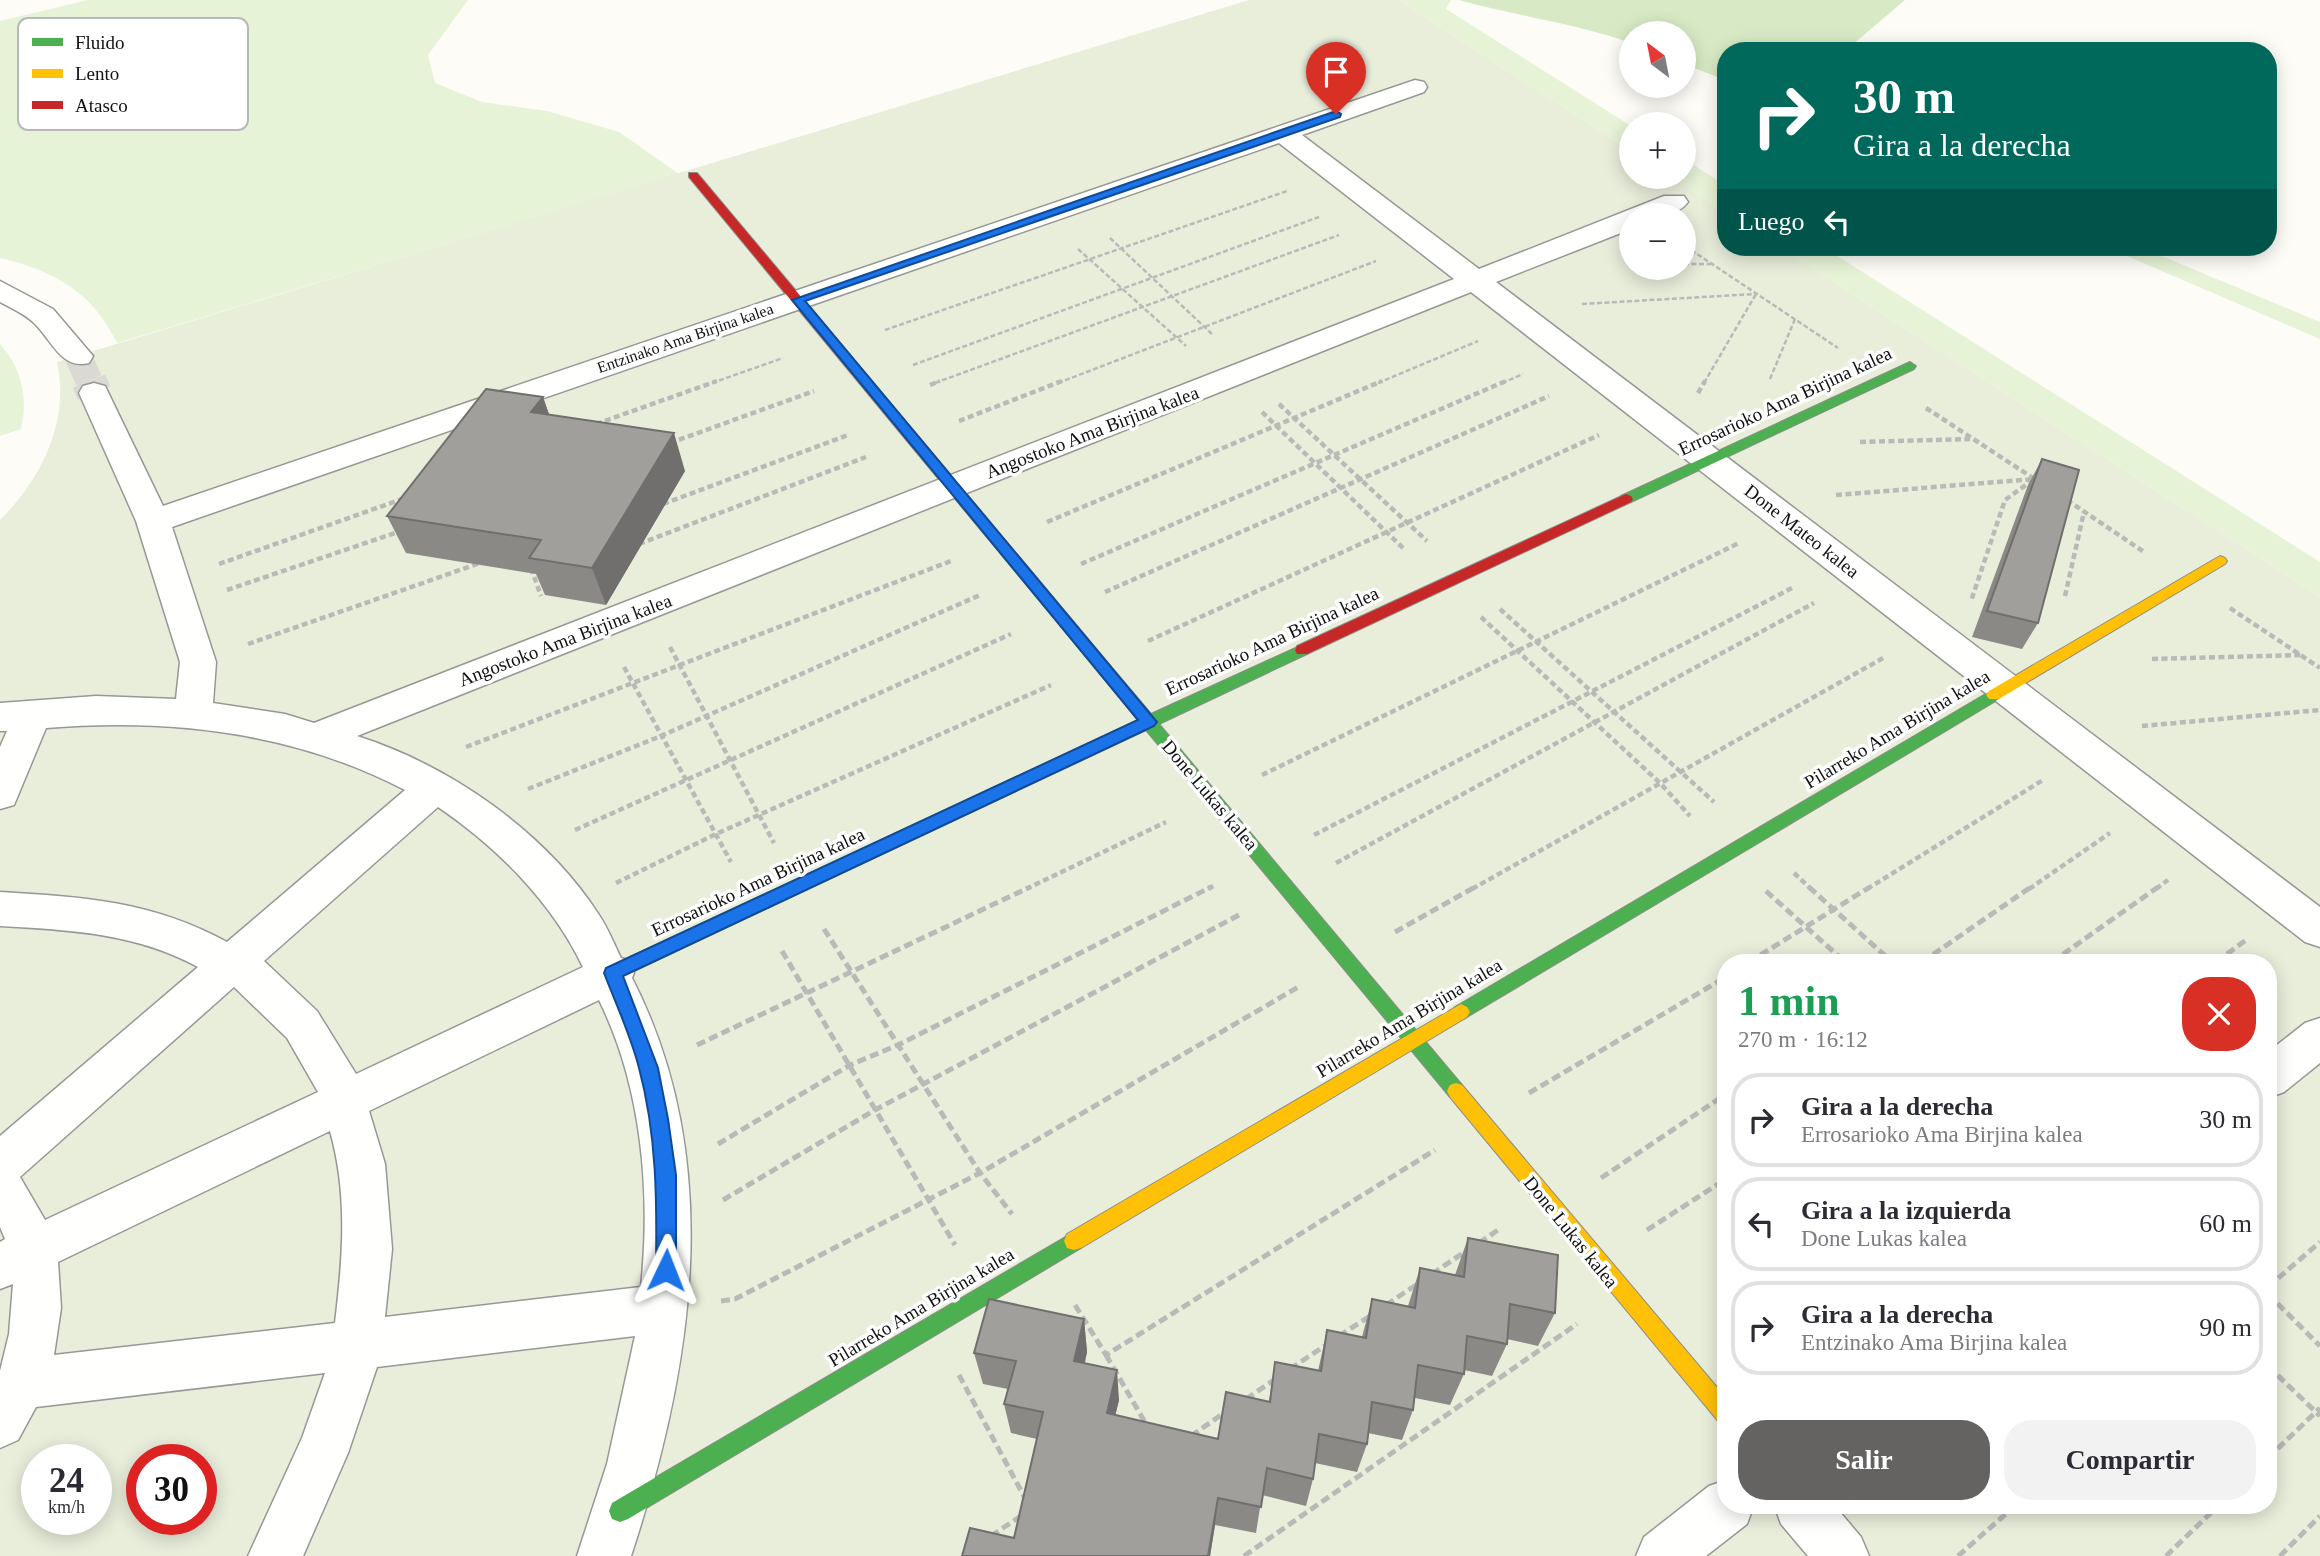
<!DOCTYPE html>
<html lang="es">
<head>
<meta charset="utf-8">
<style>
	:root { --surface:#fff; --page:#f2f2f3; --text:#2b2b33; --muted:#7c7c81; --line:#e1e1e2; --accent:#646362 }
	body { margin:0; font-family:Georgia,serif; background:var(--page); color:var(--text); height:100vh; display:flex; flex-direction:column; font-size:26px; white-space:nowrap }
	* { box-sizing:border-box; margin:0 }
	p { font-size:23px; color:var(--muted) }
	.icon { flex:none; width:38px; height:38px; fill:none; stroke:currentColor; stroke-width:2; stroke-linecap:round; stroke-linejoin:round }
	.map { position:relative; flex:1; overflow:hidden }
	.details { position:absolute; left:1717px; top:954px; width:560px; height:560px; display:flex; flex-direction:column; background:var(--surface); border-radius:28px; box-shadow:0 4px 18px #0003 }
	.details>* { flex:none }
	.banner { position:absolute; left:1717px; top:42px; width:560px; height:214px; border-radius:28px; box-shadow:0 4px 18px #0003; background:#00695c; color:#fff; overflow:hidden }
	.needle { width:46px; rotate:328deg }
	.fabs { position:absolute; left:1619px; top:21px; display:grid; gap:14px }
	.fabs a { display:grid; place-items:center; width:77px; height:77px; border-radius:50%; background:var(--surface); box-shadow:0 4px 18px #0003; font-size:35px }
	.speed { position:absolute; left:21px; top:1444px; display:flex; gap:14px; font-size:35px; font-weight:700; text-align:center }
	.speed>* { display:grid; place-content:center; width:91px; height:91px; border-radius:50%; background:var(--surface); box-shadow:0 4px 18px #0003; line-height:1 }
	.speed small { font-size:18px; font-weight:400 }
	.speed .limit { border:10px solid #d22; background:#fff; color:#111 }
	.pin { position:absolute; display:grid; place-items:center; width:60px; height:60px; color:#fff; margin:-72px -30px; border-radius:50% 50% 50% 0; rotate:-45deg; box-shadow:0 0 7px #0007 }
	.pin .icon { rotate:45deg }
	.me { position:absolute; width:77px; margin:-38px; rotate:2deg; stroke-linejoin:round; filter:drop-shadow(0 0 5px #0008) }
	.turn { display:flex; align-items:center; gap:24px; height:147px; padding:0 21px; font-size:32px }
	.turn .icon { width:91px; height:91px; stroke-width:2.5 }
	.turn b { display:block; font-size:49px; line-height:60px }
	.then { display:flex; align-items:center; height:66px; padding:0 21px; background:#0003; gap:14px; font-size:26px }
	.round { display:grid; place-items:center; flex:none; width:74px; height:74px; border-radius:28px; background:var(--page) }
	.summary { display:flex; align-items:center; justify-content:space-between; height:119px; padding:0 21px }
	h1 { font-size:42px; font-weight:800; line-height:52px; color:#1e9e55 }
	.primary-button { display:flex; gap:14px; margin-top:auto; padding:14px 21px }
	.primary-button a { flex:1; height:80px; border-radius:28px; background:var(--accent); color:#fff; font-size:28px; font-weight:800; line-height:80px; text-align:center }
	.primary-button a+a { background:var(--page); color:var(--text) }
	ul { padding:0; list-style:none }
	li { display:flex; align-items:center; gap:21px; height:94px; margin:0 14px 10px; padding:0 7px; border:4px solid var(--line); border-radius:28px }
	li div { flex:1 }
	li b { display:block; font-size:26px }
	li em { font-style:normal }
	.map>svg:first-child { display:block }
	.green { fill:#e7f3d7 }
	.forest { fill:#d8eac5 }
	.cemetery { fill:#e9eedb; fill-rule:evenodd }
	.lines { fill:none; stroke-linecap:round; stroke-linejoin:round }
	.street-tunnel-far1 { stroke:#dad9d4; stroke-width:27; stroke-dasharray:27 13; stroke-linecap:butt }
	.street-tunnel { stroke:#dad9d4; stroke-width:35; stroke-dasharray:35 18; stroke-linecap:butt }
	.street-casing { stroke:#979795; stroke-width:3 }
	.fast-casing { stroke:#8e8d8b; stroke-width:2 }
	.slow-casing { stroke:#8e8d8b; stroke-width:2 }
	.jam-casing { stroke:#8e8d8b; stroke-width:2 }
	.path-far2 { stroke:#b9b9b8; stroke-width:2.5; stroke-dasharray:5 2.5; stroke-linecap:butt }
	.path-far1 { stroke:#b9b9b8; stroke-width:4.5; stroke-dasharray:6 3.5; stroke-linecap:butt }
	.path { stroke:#b9b9b8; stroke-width:5; stroke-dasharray:9 4.5; stroke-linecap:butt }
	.street { fill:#fffffe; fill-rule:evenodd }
	.fast { fill:#4caf50; fill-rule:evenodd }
	.slow { fill:#ffc107; fill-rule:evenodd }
	.jam { fill:#c62828; fill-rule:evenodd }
	.wall { fill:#8a8986 }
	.shaded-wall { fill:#716f6d }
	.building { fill:#a19f9c; stroke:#716f6d; stroke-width:2 }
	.route { fill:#1a73e8; stroke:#114b97; stroke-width:2 }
	.labels { text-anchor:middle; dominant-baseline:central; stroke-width:7; stroke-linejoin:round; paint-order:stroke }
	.far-street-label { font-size:16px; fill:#111; stroke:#fff }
	.street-label { font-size:19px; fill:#111; stroke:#fff }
	.key { fill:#fff; stroke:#b8b8b8; stroke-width:2 }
	.key-label { font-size:19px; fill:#111 }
</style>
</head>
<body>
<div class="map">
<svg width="2320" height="1556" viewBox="0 0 2320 1556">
	<rect width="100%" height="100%" fill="#fdfcf7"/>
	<g class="green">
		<path d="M88,0H468L428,55L435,83L482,102L547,111L619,132L679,174L117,343C92,292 55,271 0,258V21Z"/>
		<polygon points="1398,0 1451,0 1446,9 1631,126 1631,151"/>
		<polygon points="1684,159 1725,185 1725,212 1671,177 1684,177"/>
		<polygon points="1779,247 1823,247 2320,562 2320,597"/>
		<polygon points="2106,247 2140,247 2320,322 2320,339"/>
		<path d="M0,344C22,369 28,397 21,429L0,436Z"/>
	</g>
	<path class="forest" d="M1459,0H1905L1845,51H1726L1725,80L1684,64V33H1631V43C1575,23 1516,16 1459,0Z"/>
	<path class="cemetery" d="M1249,0H1398L1631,151V177H1671L1725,212L1726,247H1779L2320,597V1556H0V520C42,478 70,421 57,362ZM1631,215H1684V268H1631ZM1726,962H2268V1505H1726ZM37,1460H96V1519H37ZM142,1460H201V1519H142Z"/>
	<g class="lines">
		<polyline class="street-tunnel-far1" points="78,356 90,383"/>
		<polyline class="street-tunnel" points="89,381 94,393"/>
		<defs>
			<g id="street">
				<path d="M1415,80L1424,82L1427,87L1424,92L1302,135L1479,269L1664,196H1684L1688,202C1676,219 1650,215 1631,215V229L1496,282L2320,907V947L2305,942L1471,292L357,736C449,765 546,832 599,915C608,928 614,944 621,958L628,960L634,973L632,978C726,1161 693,1368 631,1556H577L607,1464L635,1336L377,1367L348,1453L303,1556H248L302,1438L325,1373L36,1407L18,1440L0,1448V1371L9,1334L13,1284L0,1289V1242L5,1239L0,1227V1136L198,967C136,933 70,930 0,926V892C85,897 151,901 227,942L405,790C294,732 170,718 46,728L14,805L0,809V747L7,731H0V703L96,696L176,699L180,662L136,521L79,393L83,386L94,383L105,386L163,506ZM1279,143L1454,279L314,723L285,714L213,703L216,662L172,527ZM438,807C497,847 552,902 583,967L356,1074L317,1011L264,961ZM234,987L287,1038L318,1092L45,1220L20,1177ZM599,1000C642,1087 651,1192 641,1287L385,1317L392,1249L385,1164L369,1111ZM330,1131C348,1194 343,1257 335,1323L54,1355L61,1308L58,1262Z"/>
				<path d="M0,281L53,309L93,356L89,363C61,370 52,340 34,323C25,314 11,308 0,302Z"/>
				<polygon points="2320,1018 2320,1063 2284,1092 2268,1098 2268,1052 2305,1023"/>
				<polygon points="1726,1480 1726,1505 1754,1505 1747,1524 1706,1556 1636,1556 1644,1537 1709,1486"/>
				<polygon points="1774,1505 1834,1505 1861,1537 1869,1556 1808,1556 1781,1524"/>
			</g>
			<g id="fast">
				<polygon points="1910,362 1916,366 1914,369 1631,502 1621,502 1619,499 1621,496"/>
				<polygon points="1302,645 1307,646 1309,650 1307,654 1159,724 1462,1085 1465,1091 1462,1097 1456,1099 1450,1097 1146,730 619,978 613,980 607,978 604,973 607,968 1138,720 1113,689 1110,685 1113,681 1123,681 1151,714"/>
				<polygon points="1994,689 2002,695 1999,699 1467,1017 1461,1020 1455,1017 1452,1012 1455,1007"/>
				<polygon points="1074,1232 1081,1234 1084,1241 1081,1248 628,1519 620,1522 612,1519 609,1511 612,1503"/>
			</g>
			<g id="slow">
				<polygon points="918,441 923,442 1123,681 1126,685 1123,689 1113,689 913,448 913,442"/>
				<polygon points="2220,556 2225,558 2227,561 2225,564 1999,699 1989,699 1986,695 1989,691"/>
				<polygon points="1461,1004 1467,1007 1470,1012 1467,1017 1081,1248 1074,1250 1067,1248 1064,1241 1067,1234"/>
				<polygon points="1456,1083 1462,1085 1726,1398 1726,1425 1719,1422 1450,1097 1447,1091 1450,1085"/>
			</g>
			<g id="jam">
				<polygon points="689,173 697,173 923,442 923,448 913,448 689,177"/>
				<polygon points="1626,494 1631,496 1633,499 1631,502 1307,654 1297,654 1295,650 1297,646"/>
			</g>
		</defs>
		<use href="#street" class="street-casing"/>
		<use href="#fast" class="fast-casing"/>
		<use href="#slow" class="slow-casing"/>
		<use href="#jam" class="jam-casing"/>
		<g class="path-far2">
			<polyline points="1110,238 1213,335"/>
			<polyline points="1685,246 1838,348"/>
			<polyline points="1078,249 1186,346"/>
			<polyline points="1684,264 1711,264"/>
			<polyline points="1582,304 1755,294"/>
			<polyline points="885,330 1287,191"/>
			<polyline points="913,365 1319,217"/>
			<polyline points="1770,379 1795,319"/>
			<polyline points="712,383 783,358"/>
			<polyline points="935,383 1339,235"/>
			<polyline points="1058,383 1376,261"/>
			<polyline points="1378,383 1478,341"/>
			<polyline points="1502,383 1523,374"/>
			<polyline points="1704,383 1756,294"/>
		</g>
		<g class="path-far1">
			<polyline points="930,385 940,381"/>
			<polyline points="1698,393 1705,381"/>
			<polyline points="1279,404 1427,541"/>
			<polyline points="1926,408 2036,480"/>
			<polyline points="1262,412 1404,549"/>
			<polyline points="959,421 1062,381"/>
			<polyline points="596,424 717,381"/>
			<polyline points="1860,442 1970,439"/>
			<polyline points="670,443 814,391"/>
			<polyline points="1836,495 2034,479 2005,500 1971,601"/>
			<polyline points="2067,500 2144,552"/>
			<polyline points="663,504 848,435"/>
			<polyline points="1047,522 1382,381"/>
			<polyline points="639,544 866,457"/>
			<polyline points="219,564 405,498"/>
			<polyline points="1081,564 1506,381"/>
			<polyline points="531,568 541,596"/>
			<polyline points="227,590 398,532"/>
			<polyline points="1105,592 1549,396"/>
			<polyline points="2065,596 2084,512"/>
			<polyline points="2230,608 2320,668"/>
			<polyline points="1500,609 1714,802"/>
			<polyline points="1481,617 1660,783 1690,816"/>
			<polyline points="1148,641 1599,435"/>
			<polyline points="248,644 480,563"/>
			<polyline points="670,647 774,843"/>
			<polyline points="2152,659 2301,655"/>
			<polyline points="624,667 731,862"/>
			<polyline points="2142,726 2320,710"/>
			<polyline points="466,747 951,561"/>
			<polyline points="1262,775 1739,543"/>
			<polyline points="528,789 661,736 980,595"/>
			<polyline points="575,830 1011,634"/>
			<polyline points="1314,835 1794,587"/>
			<polyline points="1336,863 1814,603"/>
			<polyline points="1794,873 1811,889"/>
			<polyline points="616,883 716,834 1051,685"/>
			<polyline points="1026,889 1166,822"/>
			<polyline points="1208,889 1215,885"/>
			<polyline points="1472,889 1885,657"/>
			<polyline points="1867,889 2043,780"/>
			<polyline points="2029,889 2110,833"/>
			<polyline points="2156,889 2168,880"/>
		</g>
		<g class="path">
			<polyline points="1809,887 1892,962"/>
			<polyline points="1766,891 1845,962"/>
			<polyline points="824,929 980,1173 1012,1214"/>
			<polyline points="1395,932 1475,887"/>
			<polyline points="782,951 955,1245"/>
			<polyline points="1749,962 1870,887"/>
			<polyline points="1922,962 2031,887"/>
			<polyline points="2052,962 2158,887"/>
			<polyline points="2216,962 2246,940"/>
			<polyline points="697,1045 1030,887"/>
			<polyline points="1529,1093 1726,977"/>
			<polyline points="718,1144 850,1065 898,1045 1211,887"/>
			<polyline points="1601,1178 1726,1094"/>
			<polyline points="723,1200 875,1110 1239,915"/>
			<polyline points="1647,1230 1726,1179"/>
			<polyline points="1479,1243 1498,1230"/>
			<polyline points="1432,1274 1466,1251"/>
			<polyline points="2268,1287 2320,1242"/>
			<polyline points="2268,1294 2320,1346"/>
			<polyline points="721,1301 735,1299 980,1173 1300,986"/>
			<polyline points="1075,1305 1106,1355 1435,1150"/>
			<polyline points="1386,1305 1416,1285"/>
			<polyline points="1339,1336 1370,1316"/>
			<polyline points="1106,1355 1146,1424"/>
			<polyline points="2268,1366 2320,1416"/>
			<polyline points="1290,1369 1326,1345"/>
			<polyline points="959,1375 1026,1500"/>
			<polyline points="1246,1399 1277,1378"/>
			<polyline points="1191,1436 1224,1413"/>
			<polyline points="2268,1458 2320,1408"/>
			<polyline points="991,1536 1021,1516"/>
			<polyline points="1244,1556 1577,1324"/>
			<polyline points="1958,1556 2016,1505"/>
			<polyline points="2166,1556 2219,1505"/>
			<polyline points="2280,1556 2320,1516"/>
		</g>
		<use href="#street" class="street"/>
		<use href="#fast" class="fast"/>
		<use href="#slow" class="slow"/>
		<use href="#jam" class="jam"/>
	</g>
	<g class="wall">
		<polygon points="543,397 549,415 685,471 606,605 545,595 536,574 406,553 387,516"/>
		<polygon points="2042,459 2038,623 2022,649 1972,637 2028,485"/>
		<polygon points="1468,1238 1555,1313 1538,1346 1507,1339 1507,1344 1492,1376 1464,1370 1464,1374 1450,1405 1415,1398 1413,1410 1402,1440 1368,1433 1367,1444 1357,1472 1315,1463 1313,1479 1306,1506 1262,1495 1256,1533 1215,1525 1210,1556 962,1556 1014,1538 1037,1439 1011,1433 1004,1404 1008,1389 983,1384 974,1353 1084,1319 1087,1352 1085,1363 1119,1400 1115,1415 1218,1439 1269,1401 1275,1362 1318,1371 1327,1330 1362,1337 1372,1299 1408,1306 1420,1268 1455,1275"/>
	</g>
	<g class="shaded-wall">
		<polygon points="543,397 556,434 531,412"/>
		<polygon points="674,433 685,471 606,605 592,568"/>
		<polygon points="1084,1319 1087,1352 1077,1392 1074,1361"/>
		<polygon points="1117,1370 1119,1400 1109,1442 1107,1413"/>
		<polygon points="1218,1498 1215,1525 1210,1556 1208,1556"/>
	</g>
	<g class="building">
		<polygon points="486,389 543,397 531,412 674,433 592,568 529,558 541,540 387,516"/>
		<polygon points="2042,459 2079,470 2038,623 1987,611"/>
		<polygon points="1468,1238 1558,1255 1555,1313 1510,1304 1507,1344 1467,1336 1464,1374 1418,1365 1413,1410 1372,1402 1367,1444 1319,1434 1313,1479 1267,1468 1261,1507 1218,1498 1208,1556 962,1556 970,1528 1014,1538 1043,1412 1004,1404 1016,1361 974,1353 989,1299 1084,1319 1074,1361 1117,1370 1107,1413 1218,1439 1226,1392 1270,1402 1275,1362 1321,1371 1327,1330 1366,1338 1372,1299 1415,1308 1420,1268 1464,1277"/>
	</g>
	<path class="route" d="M1336,111L1341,114L1340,117L805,301L1157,722L1154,726L623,976L658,1068L668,1119L676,1175V1270L673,1277L666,1280L659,1277L656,1270C657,1202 657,1135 639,1068C631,1036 616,1004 604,973L606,968L1138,720L792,300Z"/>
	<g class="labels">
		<g class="far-street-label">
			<text transform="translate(685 338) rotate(-19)">Entzinako Ama Birjina kalea</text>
		</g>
		<g class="street-label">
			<text transform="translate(1785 401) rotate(-25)">Errosarioko Ama Birjina kalea</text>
			<text transform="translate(1092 432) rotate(-21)">Angostoko Ama Birjina kalea</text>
			<text transform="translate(1802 531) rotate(38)">Done Mateo kalea</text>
			<text transform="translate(565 640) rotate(-21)">Angostoko Ama Birjina kalea</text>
			<text transform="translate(1272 641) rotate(-25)">Errosarioko Ama Birjina kalea</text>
			<text transform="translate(1897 729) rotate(-31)">Pilarreko Ama Birjina kalea</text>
			<text transform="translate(1210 795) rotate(50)">Done Lukas kalea</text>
			<text transform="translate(758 882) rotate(-25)">Errosarioko Ama Birjina kalea</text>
			<text transform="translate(1409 1018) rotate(-31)">Pilarreko Ama Birjina kalea</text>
			<text transform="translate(1571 1232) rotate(51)">Done Lukas kalea</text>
			<text transform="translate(921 1307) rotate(-31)">Pilarreko Ama Birjina kalea</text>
		</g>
	</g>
	<rect x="18" y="18" width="230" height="112" rx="10" class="key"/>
	<rect x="32" y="38" width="31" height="8" fill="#4caf50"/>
	<rect x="32" y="69" width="31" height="9" fill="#ffc107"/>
	<rect x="32" y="101" width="31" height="8" fill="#c62828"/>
	<g class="key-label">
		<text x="75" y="49">Fluido</text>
		<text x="75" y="80">Lento</text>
		<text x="75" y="112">Atasco</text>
	</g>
</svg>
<div class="fabs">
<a><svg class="needle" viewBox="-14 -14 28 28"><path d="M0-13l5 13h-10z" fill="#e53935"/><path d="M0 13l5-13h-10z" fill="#7c7c81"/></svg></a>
<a>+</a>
<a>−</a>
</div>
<div class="speed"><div>24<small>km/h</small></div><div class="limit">30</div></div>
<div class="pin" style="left:1336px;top:114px;background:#d93025"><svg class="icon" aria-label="arrive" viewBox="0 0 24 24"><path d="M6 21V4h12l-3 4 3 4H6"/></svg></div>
<svg class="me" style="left:666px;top:1270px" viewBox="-20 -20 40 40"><path d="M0-17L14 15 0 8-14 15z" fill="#1a73e8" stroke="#fff" stroke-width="4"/></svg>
<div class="banner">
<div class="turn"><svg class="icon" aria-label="right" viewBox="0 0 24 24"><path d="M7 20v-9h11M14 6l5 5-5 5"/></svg><div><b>30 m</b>Gira a la derecha</div></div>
<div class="then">Luego<svg class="icon" aria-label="left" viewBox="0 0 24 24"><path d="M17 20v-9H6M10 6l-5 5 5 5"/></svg></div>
</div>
<section class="details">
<div class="summary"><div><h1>1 min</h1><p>270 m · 16:12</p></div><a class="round" style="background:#d93025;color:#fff"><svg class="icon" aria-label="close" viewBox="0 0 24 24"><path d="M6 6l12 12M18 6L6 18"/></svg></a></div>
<ul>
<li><svg class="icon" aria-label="right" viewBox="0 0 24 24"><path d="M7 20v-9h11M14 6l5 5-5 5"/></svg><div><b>Gira a la derecha</b><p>Errosarioko Ama Birjina kalea</p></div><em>30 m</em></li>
<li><svg class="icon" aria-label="left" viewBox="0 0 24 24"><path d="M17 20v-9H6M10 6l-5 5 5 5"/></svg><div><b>Gira a la izquierda</b><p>Done Lukas kalea</p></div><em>60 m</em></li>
<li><svg class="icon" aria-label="right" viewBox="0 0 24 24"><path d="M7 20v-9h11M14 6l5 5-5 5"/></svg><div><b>Gira a la derecha</b><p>Entzinako Ama Birjina kalea</p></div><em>90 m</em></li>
</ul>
<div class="primary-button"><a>Salir</a><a>Compartir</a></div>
</section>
</div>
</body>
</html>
